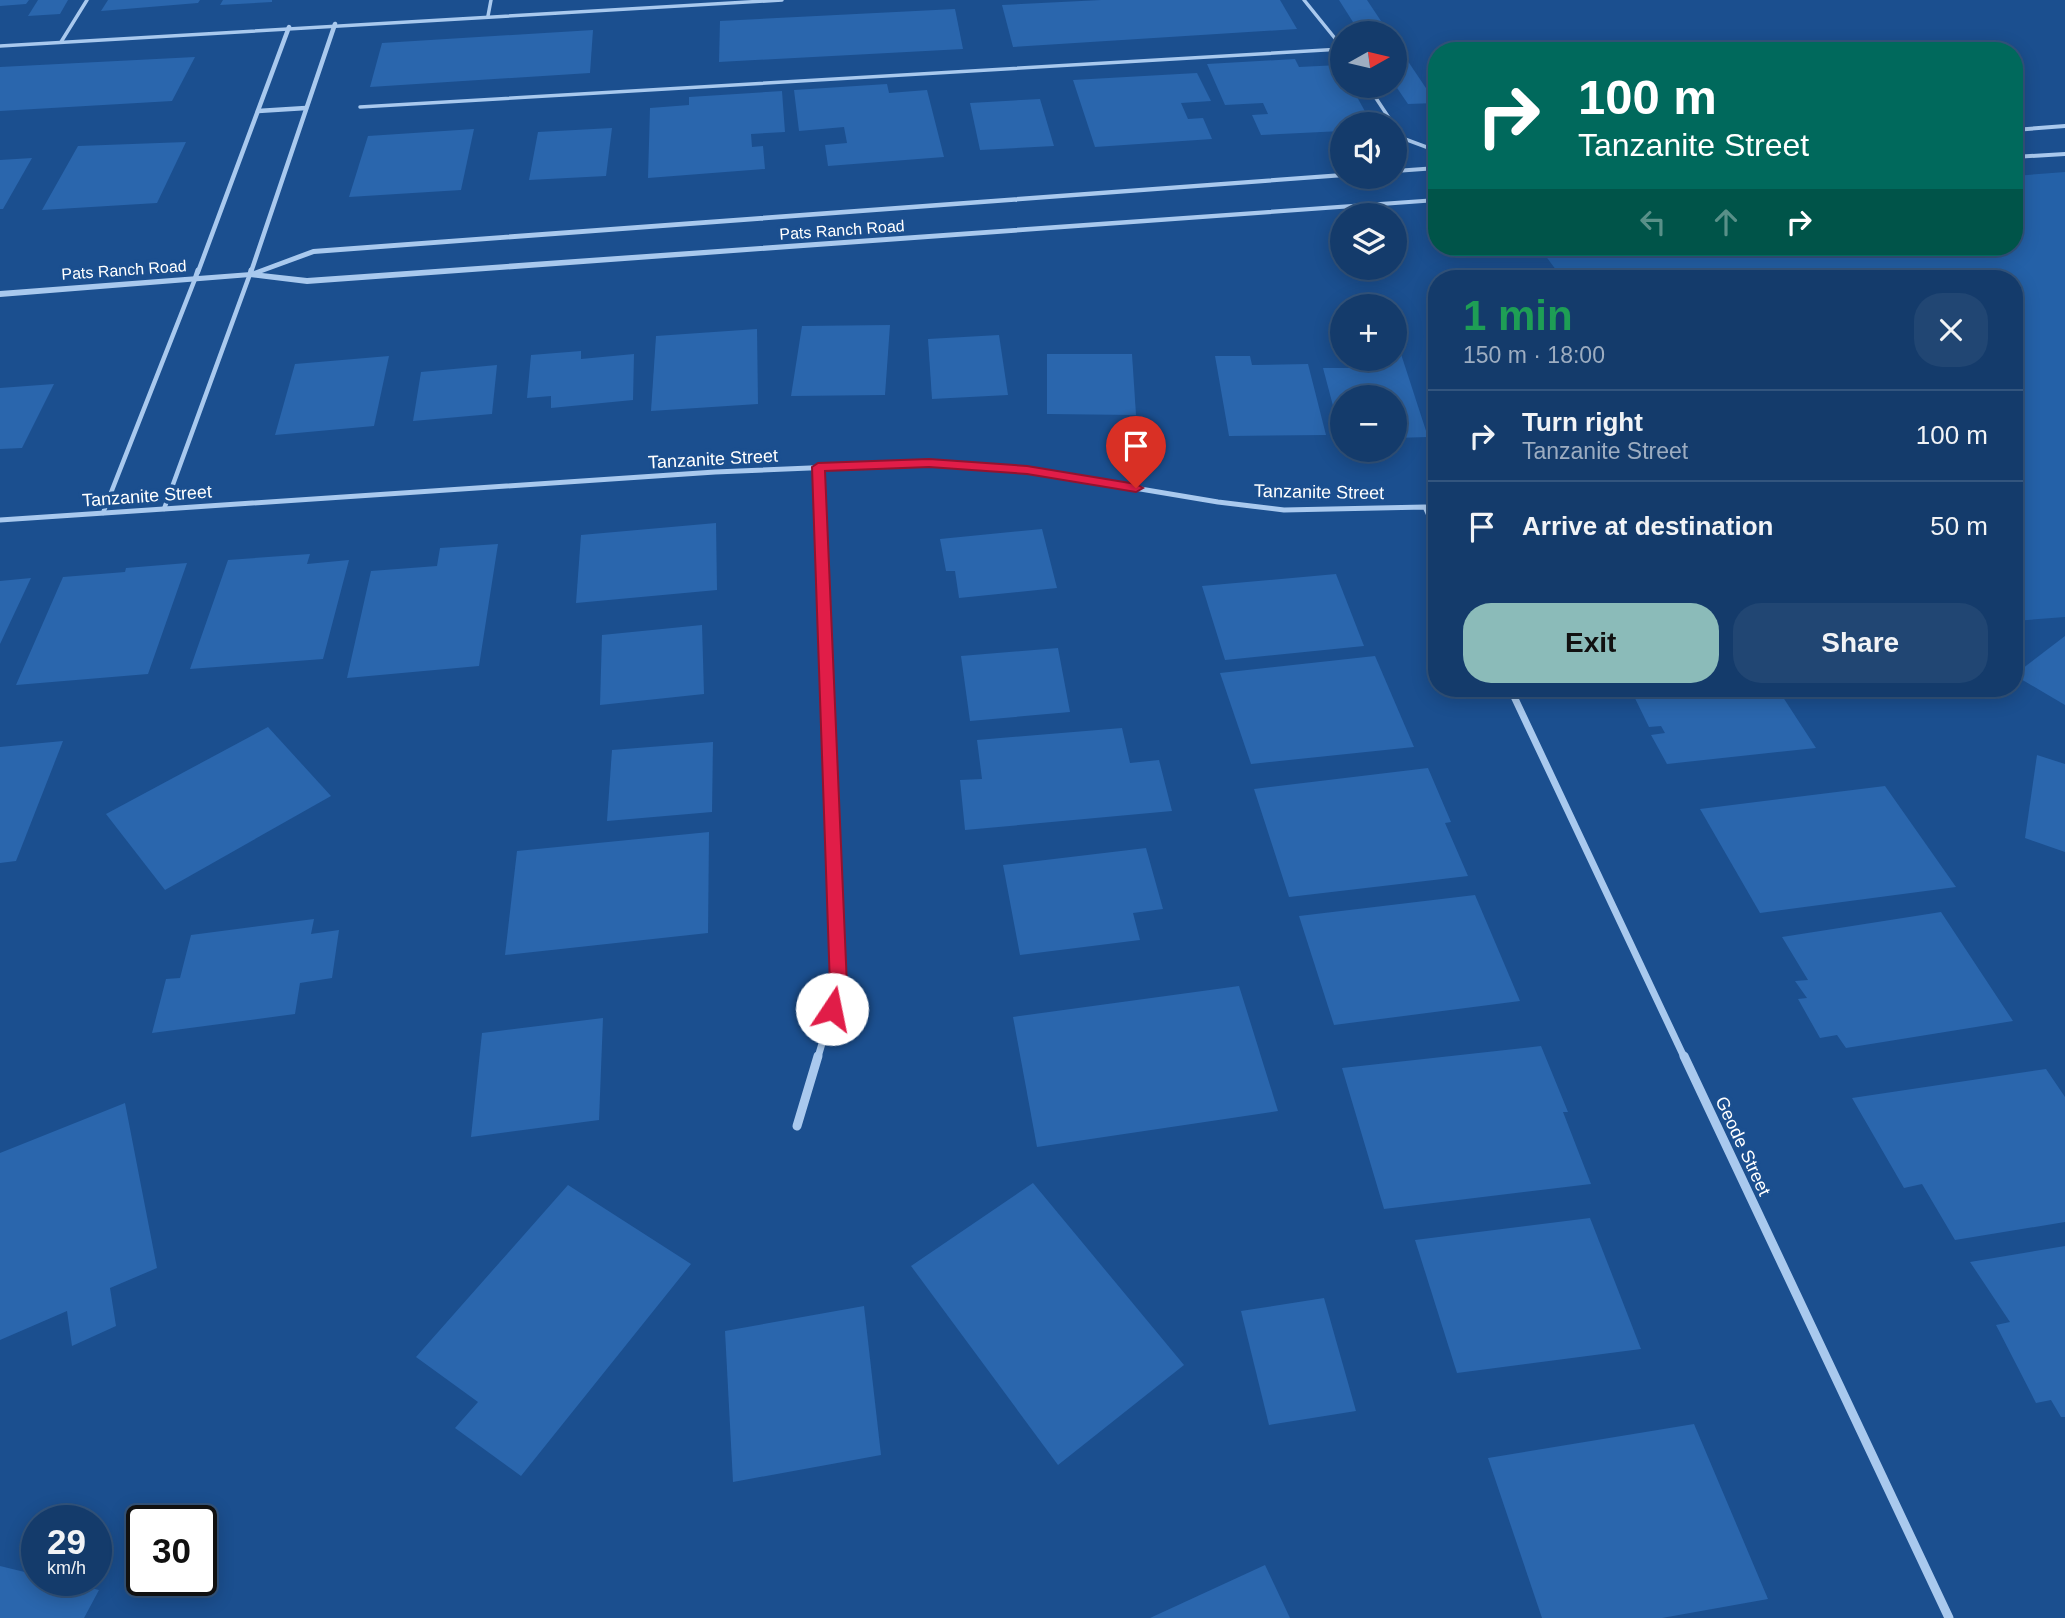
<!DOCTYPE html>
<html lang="en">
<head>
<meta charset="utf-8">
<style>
	:root { --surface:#143b6b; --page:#214673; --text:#f1f3f6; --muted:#9dadc1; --line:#33557e; --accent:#8bbbb9 }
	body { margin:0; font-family:Helvetica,sans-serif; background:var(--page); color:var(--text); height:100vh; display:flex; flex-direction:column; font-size:26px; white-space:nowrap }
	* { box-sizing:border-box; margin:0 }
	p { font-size:23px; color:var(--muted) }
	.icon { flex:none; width:38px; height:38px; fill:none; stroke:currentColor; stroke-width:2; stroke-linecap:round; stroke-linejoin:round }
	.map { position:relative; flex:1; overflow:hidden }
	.details { position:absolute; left:1428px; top:270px; width:595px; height:427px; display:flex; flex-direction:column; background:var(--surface); border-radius:28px; box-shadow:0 4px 18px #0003,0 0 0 2px var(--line) }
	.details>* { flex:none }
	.hud { position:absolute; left:1428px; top:42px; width:595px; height:214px; border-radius:28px; box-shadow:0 4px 18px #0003,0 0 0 2px var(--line); background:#00695c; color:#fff; overflow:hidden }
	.needle { width:46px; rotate:82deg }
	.controls { position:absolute; left:1330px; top:21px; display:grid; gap:14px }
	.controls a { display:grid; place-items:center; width:77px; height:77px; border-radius:50%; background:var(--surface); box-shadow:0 4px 18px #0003,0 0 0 2px var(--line); font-size:35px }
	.speed { position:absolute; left:21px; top:1505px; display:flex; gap:14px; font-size:35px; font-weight:700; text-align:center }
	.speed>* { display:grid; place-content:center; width:91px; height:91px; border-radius:50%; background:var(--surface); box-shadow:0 4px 18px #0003,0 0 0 2px var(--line); line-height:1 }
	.speed small { font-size:18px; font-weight:400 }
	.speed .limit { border:4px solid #111; border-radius:10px; background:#fff; color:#111 }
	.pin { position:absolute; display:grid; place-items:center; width:60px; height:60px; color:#fff; margin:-72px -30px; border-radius:50% 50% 50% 0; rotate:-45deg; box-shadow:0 0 7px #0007 }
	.pin .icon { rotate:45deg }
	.me { position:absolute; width:77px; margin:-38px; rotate:11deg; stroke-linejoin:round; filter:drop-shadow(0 0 5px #0008) }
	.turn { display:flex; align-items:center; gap:24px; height:147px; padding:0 35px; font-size:32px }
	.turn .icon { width:91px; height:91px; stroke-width:2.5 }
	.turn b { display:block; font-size:49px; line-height:60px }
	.lanes { display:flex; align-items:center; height:66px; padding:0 35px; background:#0003; justify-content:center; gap:35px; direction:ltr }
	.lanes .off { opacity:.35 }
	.round { display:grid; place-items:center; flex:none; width:74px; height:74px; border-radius:28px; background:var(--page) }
	.summary { display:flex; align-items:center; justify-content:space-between; height:119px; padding:0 35px }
	h1 { font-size:42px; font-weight:700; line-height:52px; color:#1e9e55 }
	.cta { display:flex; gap:14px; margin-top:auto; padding:14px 35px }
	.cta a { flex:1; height:80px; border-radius:28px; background:var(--accent); color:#111; font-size:28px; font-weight:700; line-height:80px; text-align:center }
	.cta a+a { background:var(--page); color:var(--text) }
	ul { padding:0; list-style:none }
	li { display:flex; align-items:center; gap:21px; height:91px; padding:0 35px; border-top:2px solid var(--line) }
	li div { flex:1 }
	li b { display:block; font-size:26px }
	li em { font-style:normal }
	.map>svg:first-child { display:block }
	.green { fill:#2461a8 }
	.building { fill:#2a66ad }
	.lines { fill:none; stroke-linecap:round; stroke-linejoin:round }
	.service-far1 { stroke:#a9c9ee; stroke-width:3.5 }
	.service { stroke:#a9c9ee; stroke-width:4.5 }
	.minor-far3 { stroke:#a9c9ee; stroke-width:4.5 }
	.minor-far2 { stroke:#a9c9ee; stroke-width:5 }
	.minor-far1 { stroke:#a9c9ee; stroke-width:7 }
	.minor { stroke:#a9c9ee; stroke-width:9 }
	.tertiary { fill:#a9c9ee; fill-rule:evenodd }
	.route { fill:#e11d48; stroke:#92132f; stroke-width:2 }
	.labels { text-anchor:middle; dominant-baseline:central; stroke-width:7; stroke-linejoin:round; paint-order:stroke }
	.far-street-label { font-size:16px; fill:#fff; stroke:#1b4f8f }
	.street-label { font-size:18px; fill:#fff; stroke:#1b4f8f }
</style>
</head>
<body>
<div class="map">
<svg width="2065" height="1618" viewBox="0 0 2065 1618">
	<rect width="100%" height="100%" fill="#1b4f8f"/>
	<polygon class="green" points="2065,172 2065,617 2014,621 2014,278 1562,278 1539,247 2014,247 2014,176"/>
	<g class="building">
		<polygon points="0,0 29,0 26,4 0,6"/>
		<polygon points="38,0 68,0 60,14 28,16"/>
		<polygon points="108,0 200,0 198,3 101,11"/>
		<polygon points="223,0 272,0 272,2 220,5"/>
		<polygon points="1101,0 1280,0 1297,29 1013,47 1002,5"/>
		<polygon points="1339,0 1367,0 1389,33 1360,33"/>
		<polygon points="955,9 963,49 719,62 720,21"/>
		<polygon points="593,30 590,73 370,87 382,43"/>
		<polygon points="1395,42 1436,103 1408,104 1395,85"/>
		<polygon points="195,57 172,101 0,111 0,67"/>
		<polygon points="1295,59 1299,67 1339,65 1342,70 1342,86 1351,86 1372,124 1342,124 1342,131 1261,135 1252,115 1268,114 1263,103 1225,105 1207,64"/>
		<polygon points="1197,73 1211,101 1181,103 1188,119 1203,118 1212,139 1095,147 1073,80"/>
		<polygon points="887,84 889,93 927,90 944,157 828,166 825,145 847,143 844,127 799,131 794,90"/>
		<polygon points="782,91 785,132 751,134 752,147 763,146 765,169 648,178 650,108 689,105 689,97"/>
		<polygon points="1040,99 1054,146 980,150 970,103"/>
		<polygon points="612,128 606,176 529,180 538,132"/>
		<polygon points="474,129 461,190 349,197 368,136"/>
		<polygon points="186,142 157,203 42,210 78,146"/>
		<polygon points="32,158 3,209 0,209 0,160"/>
		<polygon points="890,325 885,395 791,396 802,326"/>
		<polygon points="757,329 758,404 651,411 656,336"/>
		<polygon points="999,335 1008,395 932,399 928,339"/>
		<polygon points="581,351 581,359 634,354 633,400 551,408 551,396 527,398 531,355"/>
		<polygon points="1047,354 1132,354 1136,415 1047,414"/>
		<polygon points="1395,354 1401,354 1428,437 1395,438 1395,397 1342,397 1341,436 1323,368 1349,368 1346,359 1395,359"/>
		<polygon points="389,356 374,426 275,435 295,364"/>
		<polygon points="1215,356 1250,356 1252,365 1308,364 1326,435 1229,436"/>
		<polygon points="497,365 492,414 413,421 421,372"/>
		<polygon points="54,384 22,448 0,449 0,388"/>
		<polygon points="716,523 717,590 576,603 581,535"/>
		<polygon points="1042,529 1057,588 959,598 955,571 946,571 940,539"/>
		<polygon points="498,544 479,666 347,678 371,571 437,566 440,548"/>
		<polygon points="310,554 307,564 349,560 323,659 190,669 228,560"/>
		<polygon points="187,563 148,674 16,685 63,577 125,572 126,568"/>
		<polygon points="1336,574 1364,646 1225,660 1202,586"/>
		<polygon points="31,578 0,644 0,581"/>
		<polygon points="702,625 704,694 600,705 602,635"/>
		<polygon points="2065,636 2065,705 2014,675"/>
		<polygon points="1058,648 1070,712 970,721 961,656"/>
		<polygon points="1375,656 1414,747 1251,764 1220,673"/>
		<polygon points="1630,688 1777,688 1816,748 1667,764 1651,735 1665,733 1661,726 1649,727"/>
		<polygon points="268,727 331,796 165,890 106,814"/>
		<polygon points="1122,728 1130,763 1159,760 1172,811 965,830 960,780 982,779 977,740"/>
		<polygon points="63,741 16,861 0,863 0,747"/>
		<polygon points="713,742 712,812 607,821 612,750"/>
		<polygon points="2037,755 2065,764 2065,852 2025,838"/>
		<polygon points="1428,768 1451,822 1445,823 1468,876 1289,897 1254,789"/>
		<polygon points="1885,786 1956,887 1760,913 1700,809"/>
		<polygon points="709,832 708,933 505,955 517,851"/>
		<polygon points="1146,848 1163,909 1133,913 1140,940 1020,955 1003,865"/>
		<polygon points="1475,895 1520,1001 1334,1025 1299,916"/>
		<polygon points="1941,912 2013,1021 1846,1048 1837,1035 1820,1038 1798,999 1807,998 1795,981 1808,980 1782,937"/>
		<polygon points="314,919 311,934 339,930 332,978 300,983 295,1014 152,1033 166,979 180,978 191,935"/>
		<polygon points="1239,986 1278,1111 1037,1147 1013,1017"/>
		<polygon points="603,1018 599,1120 471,1137 482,1033"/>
		<polygon points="1541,1046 1568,1112 1563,1112 1591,1184 1384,1209 1342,1068"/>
		<polygon points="2046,1069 2065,1097 2065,1222 1955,1240 1922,1184 1904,1188 1852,1098"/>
		<polygon points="125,1103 157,1268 110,1288 116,1326 72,1346 67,1311 0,1340 0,1153"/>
		<polygon points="1033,1183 1184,1365 1058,1465 911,1266"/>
		<polygon points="568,1185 691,1264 521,1476 455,1428 478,1402 416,1357"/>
		<polygon points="1590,1218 1641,1349 1457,1373 1415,1240"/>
		<polygon points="2065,1246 2065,1417 2061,1417 2051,1400 2036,1403 1996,1325 2010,1322 1970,1262"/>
		<polygon points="1324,1298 1356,1411 1269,1425 1241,1311"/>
		<polygon points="864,1306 881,1455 733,1482 725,1331"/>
		<polygon points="1694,1424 1768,1599 1662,1618 1542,1618 1488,1458"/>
		<polygon points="1265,1565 1290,1618 1150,1618"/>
		<polygon points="0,1566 37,1575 37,1580 60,1580 99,1590 84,1618 0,1618"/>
	</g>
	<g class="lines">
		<g class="service-far1">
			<polyline points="1304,0 1342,47"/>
			<polyline points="488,16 491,0"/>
			<polyline points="61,42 87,0"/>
			<polyline points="0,46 782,0"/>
			<polyline points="1368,86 1393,124"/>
			<polyline points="360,107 1342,49"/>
			<polyline points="1395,126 1402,138 1437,151"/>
		</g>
		<g class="service">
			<polyline points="164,509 250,274"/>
			<polyline points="103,513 195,279"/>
		</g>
		<g class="minor-far3">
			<polyline points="258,111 306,108"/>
			<polyline points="198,272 289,27"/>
			<polyline points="251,272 335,24"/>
		</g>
		<g class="minor-far2">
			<polyline points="250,274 251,270"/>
			<polyline points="195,279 198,270"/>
			<polyline points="818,467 824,617"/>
			<polyline points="0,520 715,472 929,463 1027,470 1218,502 1284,510 1425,507 1437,533"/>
		</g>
		<g class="minor-far1">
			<polyline points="1510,688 1684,1057"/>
			<polyline points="818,1057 839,986 824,615"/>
		</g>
		<g class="minor">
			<polyline points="1684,1056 1949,1618"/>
			<polyline points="797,1126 818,1056"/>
		</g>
		<g class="tertiary">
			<polygon points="2065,124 2065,128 2014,132 2014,128"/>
			<polygon points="2065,152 2065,156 2014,159 2014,155"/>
			<polygon points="1437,166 1437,170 1395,173 1395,169"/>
			<polygon points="1342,173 1342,177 1345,177 314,254 262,273 307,278 1437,198 1437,202 307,284 250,277 0,297 0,291 251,272 313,249"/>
		</g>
	</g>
	<polygon class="route" points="929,459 1027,466 1136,484 1143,488 1136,492 1027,474 929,467 825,471 847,986 838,1015 832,1017 825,1015 823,1009 830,986 812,467 818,463"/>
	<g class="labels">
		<g class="far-street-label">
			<text transform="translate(842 230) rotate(-4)">Pats Ranch Road</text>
			<text transform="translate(124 270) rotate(-4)">Pats Ranch Road</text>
		</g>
		<g class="street-label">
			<text transform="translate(713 459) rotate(-3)">Tanzanite Street</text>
			<text transform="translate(1319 492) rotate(1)">Tanzanite Street</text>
			<text transform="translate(147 496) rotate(-4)">Tanzanite Street</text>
			<text transform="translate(1743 1146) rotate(65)">Geode Street</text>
		</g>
	</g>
</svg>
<div class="controls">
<a><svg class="needle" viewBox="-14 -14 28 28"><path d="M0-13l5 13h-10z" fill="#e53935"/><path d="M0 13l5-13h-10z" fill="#9dadc1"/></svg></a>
<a><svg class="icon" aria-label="sound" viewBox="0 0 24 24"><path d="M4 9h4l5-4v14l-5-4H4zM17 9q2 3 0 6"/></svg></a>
<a><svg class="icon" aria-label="layers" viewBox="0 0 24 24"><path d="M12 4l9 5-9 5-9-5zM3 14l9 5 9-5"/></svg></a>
<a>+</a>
<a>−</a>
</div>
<div class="speed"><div>29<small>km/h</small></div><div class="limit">30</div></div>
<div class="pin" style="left:1136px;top:488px;background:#d93025"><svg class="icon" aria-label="arrive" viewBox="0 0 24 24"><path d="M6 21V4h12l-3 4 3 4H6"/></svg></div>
<svg class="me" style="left:832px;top:1009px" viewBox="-20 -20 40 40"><circle r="19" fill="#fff"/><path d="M0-13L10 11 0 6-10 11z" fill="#e11d48"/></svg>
<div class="hud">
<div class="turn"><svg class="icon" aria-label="right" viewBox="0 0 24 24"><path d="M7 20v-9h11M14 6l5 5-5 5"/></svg><div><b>100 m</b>Tanzanite Street</div></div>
<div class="lanes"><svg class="icon off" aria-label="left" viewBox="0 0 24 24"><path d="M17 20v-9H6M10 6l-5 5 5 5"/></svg><svg class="icon off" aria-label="ahead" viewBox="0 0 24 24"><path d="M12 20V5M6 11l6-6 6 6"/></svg><svg class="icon" aria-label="right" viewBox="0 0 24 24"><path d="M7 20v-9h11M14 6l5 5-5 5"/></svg></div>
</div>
<section class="details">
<div class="summary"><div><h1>1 min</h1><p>150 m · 18:00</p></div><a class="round"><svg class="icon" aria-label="close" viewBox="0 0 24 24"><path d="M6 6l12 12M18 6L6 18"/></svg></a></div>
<ul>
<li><svg class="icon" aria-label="right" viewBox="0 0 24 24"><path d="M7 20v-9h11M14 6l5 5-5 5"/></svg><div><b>Turn right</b><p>Tanzanite Street</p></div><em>100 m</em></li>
<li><svg class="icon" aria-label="arrive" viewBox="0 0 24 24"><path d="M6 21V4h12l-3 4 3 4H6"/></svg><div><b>Arrive at destination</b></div><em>50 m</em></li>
</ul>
<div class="cta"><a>Exit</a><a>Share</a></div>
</section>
</div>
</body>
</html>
